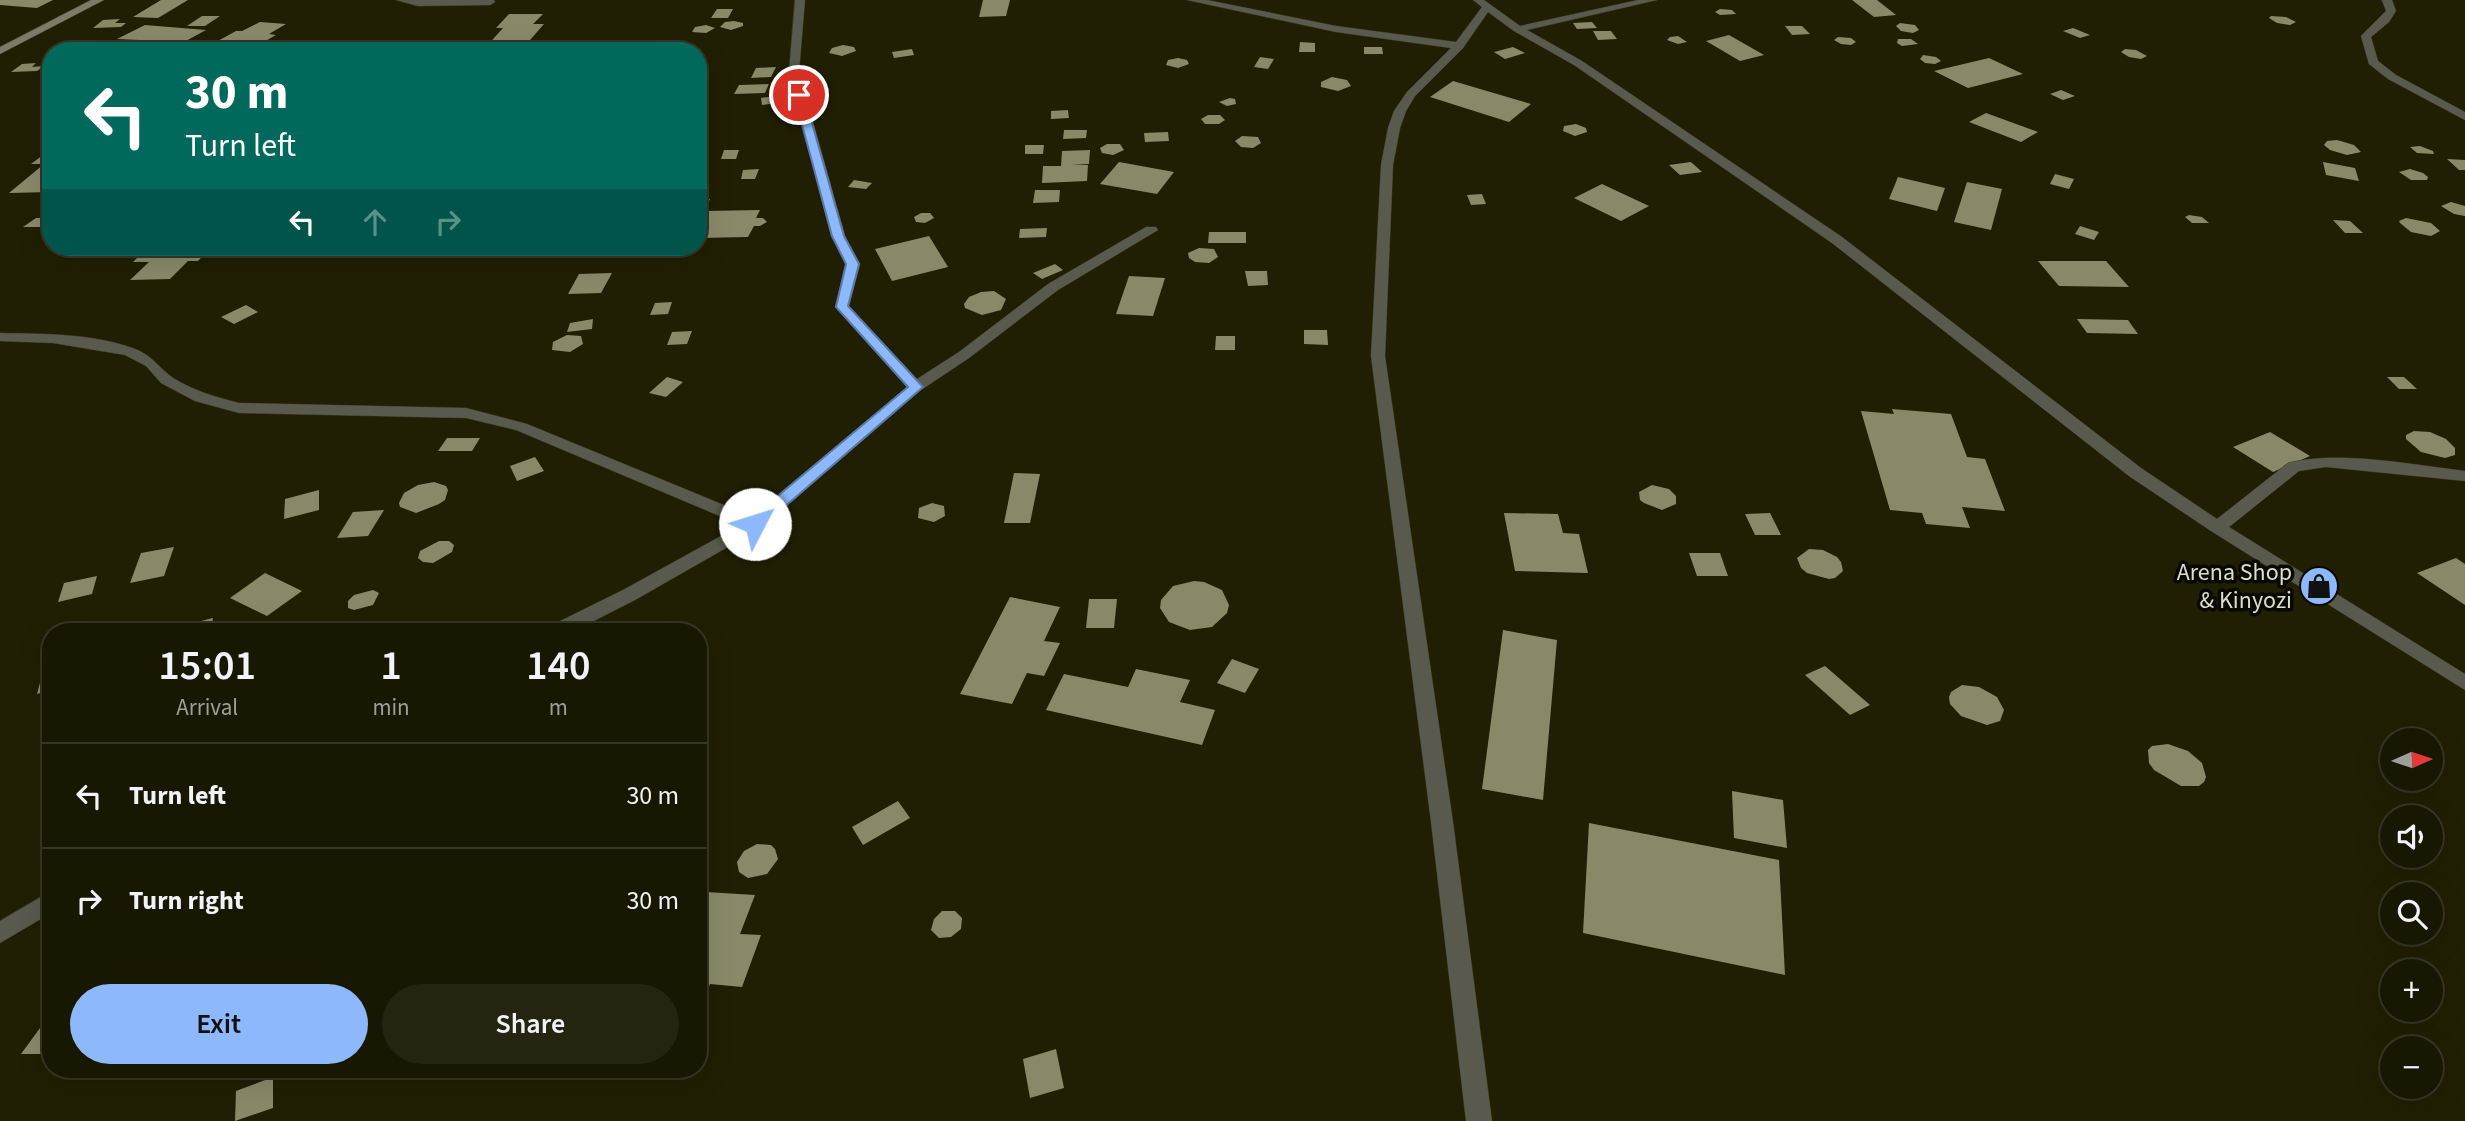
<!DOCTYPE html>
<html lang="en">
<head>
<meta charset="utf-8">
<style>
	:root { --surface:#181702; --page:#252411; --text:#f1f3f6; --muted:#9f9f99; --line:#363624; --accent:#8db9fc }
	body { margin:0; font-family:"Source Sans 3",sans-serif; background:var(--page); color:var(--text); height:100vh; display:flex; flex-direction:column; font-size:26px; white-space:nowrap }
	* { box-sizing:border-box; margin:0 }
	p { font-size:23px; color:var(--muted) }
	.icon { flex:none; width:38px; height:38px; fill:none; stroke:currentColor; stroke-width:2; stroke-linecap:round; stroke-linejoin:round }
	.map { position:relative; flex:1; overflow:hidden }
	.panel { position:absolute; left:42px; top:623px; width:665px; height:455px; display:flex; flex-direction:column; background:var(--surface); border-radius:28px; box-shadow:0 7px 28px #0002,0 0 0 2px var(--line) }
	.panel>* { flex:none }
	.top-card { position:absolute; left:42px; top:42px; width:665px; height:214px; border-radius:28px; box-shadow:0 7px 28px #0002,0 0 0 2px var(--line); background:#00695c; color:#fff; overflow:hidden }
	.needle { width:46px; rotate:87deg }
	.fabs { position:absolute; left:2380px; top:728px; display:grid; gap:14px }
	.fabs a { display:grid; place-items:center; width:63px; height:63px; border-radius:50%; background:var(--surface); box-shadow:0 7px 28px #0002,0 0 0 2px var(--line); font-size:35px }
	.pin { position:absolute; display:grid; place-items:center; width:60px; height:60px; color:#fff; margin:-30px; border:4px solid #fff; border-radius:50%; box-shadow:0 2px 7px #0007 }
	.me { position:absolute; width:77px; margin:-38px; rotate:50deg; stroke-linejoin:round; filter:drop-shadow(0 0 5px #0008) }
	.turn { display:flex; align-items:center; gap:24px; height:147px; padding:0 28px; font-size:32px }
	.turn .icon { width:91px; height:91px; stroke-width:2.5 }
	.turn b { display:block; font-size:49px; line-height:60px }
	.lanes { display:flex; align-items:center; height:66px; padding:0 28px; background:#0003; justify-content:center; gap:35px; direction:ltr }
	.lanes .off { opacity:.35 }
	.eta { display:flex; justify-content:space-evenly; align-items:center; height:119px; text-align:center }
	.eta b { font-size:42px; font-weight:600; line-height:49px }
	.action { display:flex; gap:14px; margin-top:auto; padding:14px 28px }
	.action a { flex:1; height:80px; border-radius:42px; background:var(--accent); color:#111; font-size:28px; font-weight:600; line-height:80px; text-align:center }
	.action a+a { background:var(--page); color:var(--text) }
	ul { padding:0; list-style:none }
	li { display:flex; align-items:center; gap:21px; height:105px; padding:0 28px; border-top:2px solid var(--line) }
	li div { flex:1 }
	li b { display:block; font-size:26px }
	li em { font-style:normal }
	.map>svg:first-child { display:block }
	.building { fill:#89896a }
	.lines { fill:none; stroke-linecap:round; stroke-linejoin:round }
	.street-casing { stroke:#3a3a1f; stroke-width:1 }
	.secondary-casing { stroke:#3a3a1f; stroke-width:1 }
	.street { fill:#595a4d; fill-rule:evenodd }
	.secondary { fill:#7b7b67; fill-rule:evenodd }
	.route { fill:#8db9fc; stroke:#5c78a4; stroke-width:2 }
	.labels { text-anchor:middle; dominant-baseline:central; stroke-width:7; stroke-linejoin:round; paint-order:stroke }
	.poi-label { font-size:24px; fill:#dcddcc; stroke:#090901; text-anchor:end }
</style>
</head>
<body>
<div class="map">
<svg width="2465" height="1121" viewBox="0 0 2465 1121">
	<rect width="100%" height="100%" fill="#201f03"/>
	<g class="building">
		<polygon points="0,0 53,0 37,8 0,5"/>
		<polygon points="161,0 188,0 158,18 133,17"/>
		<polygon points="983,0 1010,0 1006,16 979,17"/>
		<polygon points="1852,0 1877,0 1896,15 1874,17"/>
		<polygon points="717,9 733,9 728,18 711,18"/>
		<polygon points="1720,9 1732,10 1736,14 1720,15 1715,12"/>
		<polygon points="509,14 543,14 533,24 544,24 524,47 485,48 503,28 496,28"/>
		<polygon points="202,16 220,16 205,26 187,26"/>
		<polygon points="2271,16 2286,17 2296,22 2290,25 2277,23 2269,18"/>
		<polygon points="120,19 115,23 126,23 121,27 93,28 103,20"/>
		<polygon points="734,21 743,23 743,26 731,30 720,27 725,22"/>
		<polygon points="260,22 286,24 269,34 276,35 255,47 247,46 239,51 206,51 220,43 214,43 236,31 242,31"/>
		<polygon points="1592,22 1597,28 1577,29 1573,23"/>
		<polygon points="1900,23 1915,25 1919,30 1913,33 1901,31 1896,26"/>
		<polygon points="145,25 206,30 184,42 117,39"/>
		<polygon points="706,25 715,28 706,33 692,32 695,27"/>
		<polygon points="1785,26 1802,26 1810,34 1792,35"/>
		<polygon points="2073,28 2090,35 2080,38 2063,31"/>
		<polygon points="1593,31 1611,31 1617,39 1598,40"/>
		<polygon points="1729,35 1764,55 1740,61 1706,41"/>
		<polygon points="1678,36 1687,42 1678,44 1667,40 1670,37"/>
		<polygon points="1838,37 1851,38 1856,42 1851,45 1841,44 1834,40"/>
		<polygon points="1898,39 1911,39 1918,44 1902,46 1897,43"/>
		<polygon points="436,41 427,51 386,51 395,42"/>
		<polygon points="1300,42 1315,43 1315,52 1299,52"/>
		<polygon points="843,45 854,47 856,51 842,56 829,53 832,48"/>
		<polygon points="1364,47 1382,47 1383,54 1364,54"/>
		<polygon points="1513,47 1525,53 1505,59 1494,52"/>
		<polygon points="912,49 914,55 894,58 892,52"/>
		<polygon points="2125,49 2136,50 2147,56 2141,59 2129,57 2121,52"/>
		<polygon points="1923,55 1936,57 1941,61 1935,64 1925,63 1920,59"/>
		<polygon points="1260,57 1274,59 1268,69 1254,67"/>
		<polygon points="1178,58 1187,60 1189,64 1178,68 1166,65 1168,60"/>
		<polygon points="1989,58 2023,74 1968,88 1934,71"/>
		<polygon points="36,63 32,67 44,66 37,71 11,72 22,64"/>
		<polygon points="776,67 771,77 751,78 756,68"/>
		<polygon points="1332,77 1347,80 1351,86 1338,91 1321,87 1321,82"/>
		<polygon points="1453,81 1531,104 1509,122 1430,97"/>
		<polygon points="769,84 765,93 734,94 739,85"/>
		<polygon points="2061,90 2075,96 2063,100 2050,94"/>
		<polygon points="776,96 777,103 762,105 761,98"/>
		<polygon points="1230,98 1235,99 1236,104 1227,106 1219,102"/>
		<polygon points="1068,110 1069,118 1051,119 1051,111"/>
		<polygon points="1986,113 2038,132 2021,142 1969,122"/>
		<polygon points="1208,115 1220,115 1225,120 1219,124 1205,124 1201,119"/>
		<polygon points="1576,124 1586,128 1587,132 1575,136 1563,131 1564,126"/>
		<polygon points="1064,130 1087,130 1086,138 1063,139"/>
		<polygon points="1168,132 1169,141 1145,142 1144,133"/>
		<polygon points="1242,136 1258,137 1261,143 1253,148 1241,147 1235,141"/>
		<polygon points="2337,140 2354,145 2361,152 2347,155 2330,150 2324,145 2327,141"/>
		<polygon points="1107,144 1120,144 1124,150 1113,155 1102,153 1100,148"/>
		<polygon points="1025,145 1044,145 1043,154 1025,154"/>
		<polygon points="2420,146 2433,151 2434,154 2417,153 2410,147"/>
		<polygon points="51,149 51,192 9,193 44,164 31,164"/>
		<polygon points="724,150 739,150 736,159 721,159"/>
		<polygon points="1090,150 1089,164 1072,164 1088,165 1087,181 1042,183 1043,166 1061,166 1062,151"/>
		<polygon points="2447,159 2465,160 2465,170 2459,170"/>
		<polygon points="1119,162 1174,172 1157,194 1100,184"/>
		<polygon points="1691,162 1702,172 1680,175 1669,165"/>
		<polygon points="2323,162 2355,168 2359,181 2326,175"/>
		<polygon points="759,169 755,179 741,179 743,170"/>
		<polygon points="2410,169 2423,173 2428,177 2427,180 2411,180 2399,172"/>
		<polygon points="2055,174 2074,179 2069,189 2050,184"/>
		<polygon points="1898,177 1945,188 1937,211 1889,199"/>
		<polygon points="854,180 872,183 866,189 848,187"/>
		<polygon points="1967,182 2002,189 1991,230 1954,222"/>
		<polygon points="1602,184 1649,206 1621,221 1574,198"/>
		<polygon points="1035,190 1060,190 1059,202 1033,203"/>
		<polygon points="1482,194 1486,204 1471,205 1467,195"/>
		<polygon points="698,199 710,199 698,222"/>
		<polygon points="2451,202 2465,206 2465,216 2454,214 2441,206"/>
		<polygon points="760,210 756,218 763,218 767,222 760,226 754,226 748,237 698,238 698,226 705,211"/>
		<polygon points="921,213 930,213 934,218 925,223 916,222 914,217"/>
		<polygon points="2189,215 2202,217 2209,223 2192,223 2185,217"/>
		<polygon points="36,218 51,218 51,225 47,227 23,227"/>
		<polygon points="2406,218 2431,223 2440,231 2431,236 2411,232 2400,223 2399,221"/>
		<polygon points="2333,220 2350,221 2363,233 2345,233"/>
		<polygon points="2080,226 2099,232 2094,240 2075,234"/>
		<polygon points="1047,228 1046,237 1019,238 1020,229"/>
		<polygon points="1209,232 1246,232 1246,243 1208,243"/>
		<polygon points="929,236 948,267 892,281 875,249"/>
		<polygon points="148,247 211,247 198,261 188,261 170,279 130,280 149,262 133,262"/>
		<polygon points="1199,248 1214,249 1218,257 1209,263 1195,262 1189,258 1188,253"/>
		<polygon points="2038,261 2106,261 2129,287 2059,286"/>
		<polygon points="1055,264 1063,270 1042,279 1033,273"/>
		<polygon points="1245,271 1267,271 1268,285 1248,286"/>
		<polygon points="612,273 601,293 568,294 579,274"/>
		<polygon points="1129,276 1165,278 1153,316 1116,314"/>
		<polygon points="994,291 1006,299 1001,310 982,315 965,308 964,304 969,297 981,292"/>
		<polygon points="672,302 668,314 650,315 655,303"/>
		<polygon points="246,305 258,312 234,324 221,317"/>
		<polygon points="593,319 592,329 567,332 570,323"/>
		<polygon points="2077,319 2128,320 2138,334 2087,333"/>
		<polygon points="1304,330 1327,330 1328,345 1304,344"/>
		<polygon points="692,331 687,344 667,345 672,332"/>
		<polygon points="567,335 581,336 583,344 570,352 552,350 553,342"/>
		<polygon points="1216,336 1235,336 1235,350 1215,350"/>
		<polygon points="667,377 683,382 666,397 649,393"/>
		<polygon points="2387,377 2404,377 2417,389 2399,389"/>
		<polygon points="1892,409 1951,414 1967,457 1985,459 2005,511 1962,507 1970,528 1926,524 1922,513 1890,510 1861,411 1894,414"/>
		<polygon points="2414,431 2430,432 2446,439 2455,448 2455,455 2445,458 2421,452 2406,439 2406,435"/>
		<polygon points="2270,432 2310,456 2273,472 2233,447"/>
		<polygon points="447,438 480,438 472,451 438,451"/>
		<polygon points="535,457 544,471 517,481 510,466"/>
		<polygon points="1014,473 1040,474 1030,523 1004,523"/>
		<polygon points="434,482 446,486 448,490 445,500 439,504 416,513 400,507 399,503 404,493 418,485"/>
		<polygon points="1652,485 1669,489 1676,496 1676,504 1662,510 1644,503 1640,500 1639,492"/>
		<polygon points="319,490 319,510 284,519 285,499"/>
		<polygon points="932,503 944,506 945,516 934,522 918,518 919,508"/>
		<polygon points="384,510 368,536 337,538 353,512"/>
		<polygon points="1504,513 1558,514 1563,533 1579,534 1588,573 1515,571"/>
		<polygon points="1770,513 1781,535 1755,535 1745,514"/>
		<polygon points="439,541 449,541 454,545 452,552 433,563 423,562 418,558 420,551"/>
		<polygon points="174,547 164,576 130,583 141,553"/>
		<polygon points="1809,549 1823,550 1837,557 1841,562 1843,571 1835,578 1829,579 1807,573 1801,568 1797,558"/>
		<polygon points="1689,553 1720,553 1728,576 1697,576"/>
		<polygon points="2456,558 2465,564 2465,605 2417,573"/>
		<polygon points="265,573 302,591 267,616 230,598"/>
		<polygon points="97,576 92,594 58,602 64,583"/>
		<polygon points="1194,581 1204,582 1222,590 1229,605 1227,613 1212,627 1190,630 1169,622 1160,608 1161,600 1173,586"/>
		<polygon points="373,590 379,593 373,605 354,610 348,608 348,601 354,595"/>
		<polygon points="1010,597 1060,607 1044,641 1060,643 1044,676 1027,673 1012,704 960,694"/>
		<polygon points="1089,599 1117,599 1114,628 1086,628"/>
		<polygon points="213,618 211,632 161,632 161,631"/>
		<polygon points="1503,630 1557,640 1543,800 1482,789"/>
		<polygon points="51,659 51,690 37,694 46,660"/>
		<polygon points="1232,659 1259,669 1245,693 1217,683"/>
		<polygon points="1825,666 1870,705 1850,715 1805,675"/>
		<polygon points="1136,669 1190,680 1180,702 1215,710 1202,745 1046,710 1064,674 1128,687"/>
		<polygon points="1962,685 1979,687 1997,697 2004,710 2000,721 1987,725 1961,716 1950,704 1949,697 1951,692"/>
		<polygon points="2168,744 2188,751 2202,763 2206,777 2204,782 2199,786 2181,786 2154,770 2149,763 2148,750 2152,746"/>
		<polygon points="1732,791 1783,800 1787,848 1734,838"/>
		<polygon points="898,801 910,818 863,845 852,827"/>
		<polygon points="1589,823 1779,860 1785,975 1583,933"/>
		<polygon points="757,844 771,845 775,849 778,859 767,874 748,878 739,872 737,862 744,851"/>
		<polygon points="706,892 755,895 740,934 761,935 742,987 710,984 698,1015 698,910"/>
		<polygon points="942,911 955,911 962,918 961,929 951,937 939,938 931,930 934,919"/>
		<polygon points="40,1028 51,1028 51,1054 21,1054"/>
		<polygon points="1056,1049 1064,1088 1030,1098 1023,1059"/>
		<polygon points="273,1077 273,1108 235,1121 236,1091"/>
	</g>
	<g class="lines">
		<defs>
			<g id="street">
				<polygon points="396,0 494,0 495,2 490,5 418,6"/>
				<path d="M795,0H805L799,72L845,236L860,264L849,306L917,379L959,352L1048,284L1146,227H1156L1158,230L1058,290L969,358L921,390L761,528L635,600L572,632H546L548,627L623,590L741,525L516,430L466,418L239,413L195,401L161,383L146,366L125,355L53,343L0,341V333C44,334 93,333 135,349C153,356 159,368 173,378C194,391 216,397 239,403L466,408L527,424L753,517L907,387L835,307L846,264L831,236L789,72Z"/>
				<path d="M1187,0H1207L1336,26L1456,42L1482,7L1473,0H1484L1520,26L1638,0H1657L1527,30L1582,61L1842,237L2141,468L2217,519L2288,463C2339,450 2412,465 2465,471V481L2326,467L2299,471L2229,527L2465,674V690L2211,531L2129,476L1832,243L1574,65L1514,31L1488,12L1463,48L1415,96L1406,111L1400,128L1393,165L1385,356L1453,822L1492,1121H1466L1431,822L1371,356L1381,165L1388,128L1394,111L1407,92L1451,48L1336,32Z"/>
				<polygon points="2382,0 2392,0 2396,11 2389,22 2371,37 2378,61 2396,75 2465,112 2465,120 2388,79 2369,64 2361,36 2386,11"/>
				<polygon points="51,891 51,913 0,943 0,921"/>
			</g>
			<polygon id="secondary" points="91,0 104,0 0,54 0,47"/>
		</defs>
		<use href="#street" class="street-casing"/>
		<use href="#secondary" class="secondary-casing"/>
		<use href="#street" class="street"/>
		<use href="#secondary" class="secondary"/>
	</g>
	<polygon class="route" points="799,92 804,95 844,236 859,264 848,306 923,387 760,528 749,528 747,524 749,520 908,387 836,307 846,264 832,236 794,95"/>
	<defs>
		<symbol id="shop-disc" viewBox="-11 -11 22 22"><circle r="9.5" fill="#8db9fc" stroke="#090901"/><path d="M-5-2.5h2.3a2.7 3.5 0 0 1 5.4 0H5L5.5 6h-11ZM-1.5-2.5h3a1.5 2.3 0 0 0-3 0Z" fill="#111"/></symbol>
	</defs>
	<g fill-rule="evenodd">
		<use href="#shop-disc" x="2297" y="564" width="44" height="44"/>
	</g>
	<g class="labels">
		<g class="poi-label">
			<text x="2292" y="572">Arena Shop<tspan x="2292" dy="28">&amp; Kinyozi</tspan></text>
		</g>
	</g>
</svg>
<div class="fabs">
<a><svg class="needle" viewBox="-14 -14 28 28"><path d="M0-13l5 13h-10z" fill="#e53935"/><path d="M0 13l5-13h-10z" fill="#9f9f99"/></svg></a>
<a><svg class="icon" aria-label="sound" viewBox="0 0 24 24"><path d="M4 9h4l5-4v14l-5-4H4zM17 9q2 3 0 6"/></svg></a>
<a><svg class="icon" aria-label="search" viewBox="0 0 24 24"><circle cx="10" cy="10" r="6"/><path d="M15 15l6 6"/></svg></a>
<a>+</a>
<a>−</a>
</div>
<div class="pin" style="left:799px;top:95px;background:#d93025"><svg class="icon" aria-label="arrive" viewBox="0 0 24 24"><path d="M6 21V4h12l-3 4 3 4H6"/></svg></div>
<svg class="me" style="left:755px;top:524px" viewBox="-20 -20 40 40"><circle r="19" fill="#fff"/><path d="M0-13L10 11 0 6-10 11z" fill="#8db9fc"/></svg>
<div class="top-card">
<div class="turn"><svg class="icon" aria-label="left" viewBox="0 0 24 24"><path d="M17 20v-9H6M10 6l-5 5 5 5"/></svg><div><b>30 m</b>Turn left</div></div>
<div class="lanes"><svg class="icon" aria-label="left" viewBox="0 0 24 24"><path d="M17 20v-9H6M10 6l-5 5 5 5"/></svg><svg class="icon off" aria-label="ahead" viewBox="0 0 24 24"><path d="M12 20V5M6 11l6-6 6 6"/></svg><svg class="icon off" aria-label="right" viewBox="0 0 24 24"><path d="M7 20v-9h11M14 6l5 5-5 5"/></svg></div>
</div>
<section class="panel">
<div class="eta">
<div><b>15:01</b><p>Arrival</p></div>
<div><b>1</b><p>min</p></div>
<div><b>140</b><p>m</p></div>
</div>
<ul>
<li><svg class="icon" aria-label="left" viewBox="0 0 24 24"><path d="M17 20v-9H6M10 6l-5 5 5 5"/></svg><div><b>Turn left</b></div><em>30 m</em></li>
<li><svg class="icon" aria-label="right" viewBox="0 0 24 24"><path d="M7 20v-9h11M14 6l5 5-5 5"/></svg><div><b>Turn right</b></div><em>30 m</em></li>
</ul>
<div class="action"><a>Exit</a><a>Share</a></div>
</section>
</div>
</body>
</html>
